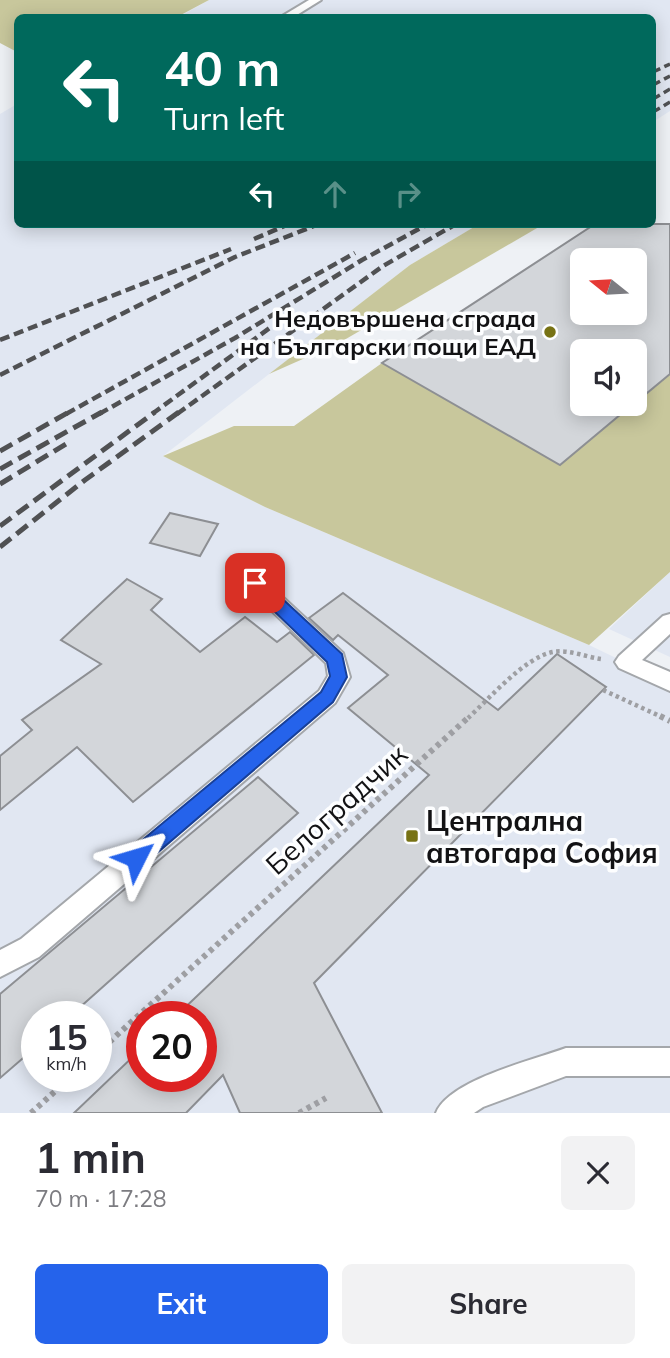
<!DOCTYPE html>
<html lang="en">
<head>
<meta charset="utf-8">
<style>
	:root { --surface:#fff; --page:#f2f2f3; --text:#2b2b33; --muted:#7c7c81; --accent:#2563eb }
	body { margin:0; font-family:Mulish,sans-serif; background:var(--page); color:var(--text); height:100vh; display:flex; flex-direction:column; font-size:26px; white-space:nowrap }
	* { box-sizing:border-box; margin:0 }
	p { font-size:23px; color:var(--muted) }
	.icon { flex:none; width:38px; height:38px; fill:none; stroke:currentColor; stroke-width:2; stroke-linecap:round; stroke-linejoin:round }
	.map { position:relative; height:1113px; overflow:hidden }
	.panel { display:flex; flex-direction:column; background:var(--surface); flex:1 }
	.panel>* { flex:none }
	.guide { position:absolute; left:14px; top:14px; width:642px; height:214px; border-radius:10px; box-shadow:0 4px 18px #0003; background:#00695c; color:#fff; overflow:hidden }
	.needle { width:46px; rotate:288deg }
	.fabs { position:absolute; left:570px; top:248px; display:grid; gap:14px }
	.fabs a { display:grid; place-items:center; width:77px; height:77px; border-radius:10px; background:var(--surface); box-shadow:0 4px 18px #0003; font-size:35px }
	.speed { position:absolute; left:21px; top:1001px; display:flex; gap:14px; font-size:35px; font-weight:700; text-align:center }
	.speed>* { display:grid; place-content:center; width:91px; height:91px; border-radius:50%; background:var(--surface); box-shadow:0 4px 18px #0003; line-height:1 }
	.speed small { font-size:18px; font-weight:400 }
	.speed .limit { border:10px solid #d22; background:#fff; color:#111 }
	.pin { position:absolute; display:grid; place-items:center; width:60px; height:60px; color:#fff; margin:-30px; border-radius:14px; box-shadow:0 4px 10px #0006 }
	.me { position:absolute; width:77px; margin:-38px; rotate:50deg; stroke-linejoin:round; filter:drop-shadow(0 0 5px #0008) }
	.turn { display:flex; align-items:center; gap:24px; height:147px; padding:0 35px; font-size:32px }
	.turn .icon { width:91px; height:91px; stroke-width:2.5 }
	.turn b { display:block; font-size:49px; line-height:60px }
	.lanes { display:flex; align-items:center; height:66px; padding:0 35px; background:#0003; justify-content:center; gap:35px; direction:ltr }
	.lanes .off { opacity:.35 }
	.round { display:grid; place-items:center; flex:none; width:74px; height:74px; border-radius:10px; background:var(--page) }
	.headline { display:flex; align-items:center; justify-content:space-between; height:119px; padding:0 35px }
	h1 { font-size:42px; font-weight:700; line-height:52px }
	.action { display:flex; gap:14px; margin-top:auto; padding:14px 35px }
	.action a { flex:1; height:80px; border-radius:10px; background:var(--accent); color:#fff; font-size:28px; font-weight:700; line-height:80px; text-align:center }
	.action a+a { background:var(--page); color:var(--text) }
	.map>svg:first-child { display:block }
	.built { fill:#e1e7f2; fill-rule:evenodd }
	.green { fill:#c8c79c }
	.building { fill:#d3d6da; stroke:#8d8f93; stroke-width:2; fill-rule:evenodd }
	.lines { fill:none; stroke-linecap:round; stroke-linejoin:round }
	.lane-casing { stroke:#a4a7ab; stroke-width:4 }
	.path-far1 { stroke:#9e9fa3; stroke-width:4.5; stroke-dasharray:3.5 3.5; stroke-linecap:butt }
	.path { stroke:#9e9fa3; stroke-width:6; stroke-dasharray:4.5 4.5; stroke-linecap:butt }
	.lane { fill:#fff; fill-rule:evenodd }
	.rail-far2 { stroke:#505153; stroke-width:3.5; stroke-dasharray:8 4.5; stroke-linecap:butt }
	.rail-far1 { stroke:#505153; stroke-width:4.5; stroke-dasharray:10 5; stroke-linecap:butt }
	.rail { stroke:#505153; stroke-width:5; stroke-dasharray:14 7; stroke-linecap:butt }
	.route { fill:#2563eb; stroke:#184099; stroke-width:2 }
	.poi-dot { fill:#777214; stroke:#fdfeff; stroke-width:2.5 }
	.labels { text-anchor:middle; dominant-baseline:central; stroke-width:7; stroke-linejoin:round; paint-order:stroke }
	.poi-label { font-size:24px; font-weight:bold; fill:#121214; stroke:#fdfeff; text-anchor:end }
	.near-street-label { font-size:28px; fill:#121214; stroke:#fdfeff }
	.near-poi-label { font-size:28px; font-weight:bold; fill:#121214; stroke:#fdfeff; text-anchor:start }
</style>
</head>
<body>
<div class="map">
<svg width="670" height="1113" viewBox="0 0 670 1113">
	<rect width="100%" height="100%" fill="#eef1f5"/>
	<g class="built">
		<polygon points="209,0 670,0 670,111 653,122 653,18 177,18"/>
		<path d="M17,104L18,224H479L410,265L163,456L265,507L589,645L670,684V1113H0V114ZM37,1017H96V1076H37ZM142,1017H201V1076H142Z"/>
		<polygon points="670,572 670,657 609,629"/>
	</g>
	<g class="green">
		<polygon points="0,0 209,0 177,17 18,18 17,52 0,43"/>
		<polygon points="479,224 544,224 339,343 269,374 410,265"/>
		<polygon points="382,363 560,465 670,374 670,572 589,645 265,507 163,456 234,426 294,426"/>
	</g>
	<g class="building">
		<path d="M595,224H670V374L635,403V352H583V404H633L560,465L382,363ZM583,261H635V313H583Z"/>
		<polygon points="170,513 218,524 200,556 150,543"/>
		<polygon points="127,579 162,599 151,610 200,652 245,617 277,642 290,632 314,655 133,802 77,747 0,810 0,756 32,730 22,720 101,664 61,640"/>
		<polygon points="343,593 498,710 557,654 606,687 314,983 382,1113 240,1113 223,1075 186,1113 74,1113 142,1048 142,1076 201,1076 201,1017 175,1017 429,775 348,708 388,675 338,635 333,640 309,618"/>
		<polygon points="258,777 298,813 69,1017 37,1017 37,1046 0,1078 0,994"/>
	</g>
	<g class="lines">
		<defs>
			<g id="lane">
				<polygon points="309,0 321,0 292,18 279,18"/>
				<polygon points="255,576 262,578 343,653 350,677 335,703 39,957 0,977 0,950 21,939 319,691 328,676 326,663 248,588 245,583 248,578"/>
				<polygon points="670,614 670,634 642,660 670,672 670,691 619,668 615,662 619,656 663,616"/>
				<path d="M566,1048H670V1076H566L483,1107L474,1113H436C449,1080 533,1060 566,1048Z"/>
			</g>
		</defs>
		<use href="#lane" class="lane-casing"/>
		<g class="path-far1">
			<polyline points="603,690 664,718"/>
			<path d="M468,718C489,699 525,657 553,652C568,649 586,657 601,659"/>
		</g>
		<g class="path">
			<polyline points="660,716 670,721"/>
			<polyline points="96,1054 470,716"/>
			<polyline points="31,1113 72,1076"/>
			<polyline points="299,1113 326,1098"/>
		</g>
		<use href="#lane" class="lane"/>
		<g class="rail-far2">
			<polyline points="653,72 670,64"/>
			<polyline points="653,85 670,76"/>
			<polyline points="653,99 670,89"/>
			<polyline points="653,112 670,102"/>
		</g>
		<g class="rail-far1">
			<polyline points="254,239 289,224"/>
			<polyline points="0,340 231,249"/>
			<polyline points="0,375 235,257 319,224"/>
			<polyline points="66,414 355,253"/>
			<polyline points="99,414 235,338 362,260 428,224"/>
			<polyline points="152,414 271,327"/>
			<polyline points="177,414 383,266 456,224"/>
		</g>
		<g class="rail">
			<polyline points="0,451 69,412"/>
			<polyline points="0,469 102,412"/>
			<polyline points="0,484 66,444"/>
			<polyline points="0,526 155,412"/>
			<polyline points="0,547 85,480 179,412"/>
		</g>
	</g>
	<polygon class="route" points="255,577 261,579 342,654 347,677 333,702 143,865 136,867 129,865 126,858 129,851 321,692 330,676 327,662 250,588 247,583 250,579"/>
	<g class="poi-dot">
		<circle cx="550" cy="332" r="7"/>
		<rect x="405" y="829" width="14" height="14" rx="3.5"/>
	</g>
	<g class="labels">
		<g class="poi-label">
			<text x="536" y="318">Недовършена сграда<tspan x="536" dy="28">на Български пощи ЕАД</tspan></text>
		</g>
		<g class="near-street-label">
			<text transform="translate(336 809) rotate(-42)">Белоградчик</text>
		</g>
		<g class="near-poi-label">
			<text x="426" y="820">Централна<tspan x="426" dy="32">автогара София</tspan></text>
		</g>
	</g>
</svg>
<div class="fabs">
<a><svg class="needle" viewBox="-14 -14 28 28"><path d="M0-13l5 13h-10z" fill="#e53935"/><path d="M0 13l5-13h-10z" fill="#7c7c81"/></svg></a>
<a><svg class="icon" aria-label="sound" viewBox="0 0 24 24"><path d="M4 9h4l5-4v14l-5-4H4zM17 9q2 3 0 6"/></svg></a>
</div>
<div class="speed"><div>15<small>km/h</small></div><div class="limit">20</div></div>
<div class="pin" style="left:255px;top:583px;background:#d93025"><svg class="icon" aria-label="arrive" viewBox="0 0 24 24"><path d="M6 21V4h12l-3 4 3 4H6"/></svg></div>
<svg class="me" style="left:136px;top:858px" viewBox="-20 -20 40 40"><path d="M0-17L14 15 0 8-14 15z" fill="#2563eb" stroke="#fff" stroke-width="4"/></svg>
<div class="guide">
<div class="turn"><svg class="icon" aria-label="left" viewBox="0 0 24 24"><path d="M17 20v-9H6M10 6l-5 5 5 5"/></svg><div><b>40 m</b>Turn left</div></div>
<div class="lanes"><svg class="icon" aria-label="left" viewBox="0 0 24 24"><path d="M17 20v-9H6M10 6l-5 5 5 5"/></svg><svg class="icon off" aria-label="ahead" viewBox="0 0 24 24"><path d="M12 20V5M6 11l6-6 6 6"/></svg><svg class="icon off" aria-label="right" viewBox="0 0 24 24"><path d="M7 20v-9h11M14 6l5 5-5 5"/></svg></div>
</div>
</div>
<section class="panel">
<div class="headline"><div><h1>1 min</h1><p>70 m · 17:28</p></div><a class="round"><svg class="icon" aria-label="close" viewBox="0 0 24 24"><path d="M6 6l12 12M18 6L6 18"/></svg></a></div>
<div class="action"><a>Exit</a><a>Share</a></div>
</section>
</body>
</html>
